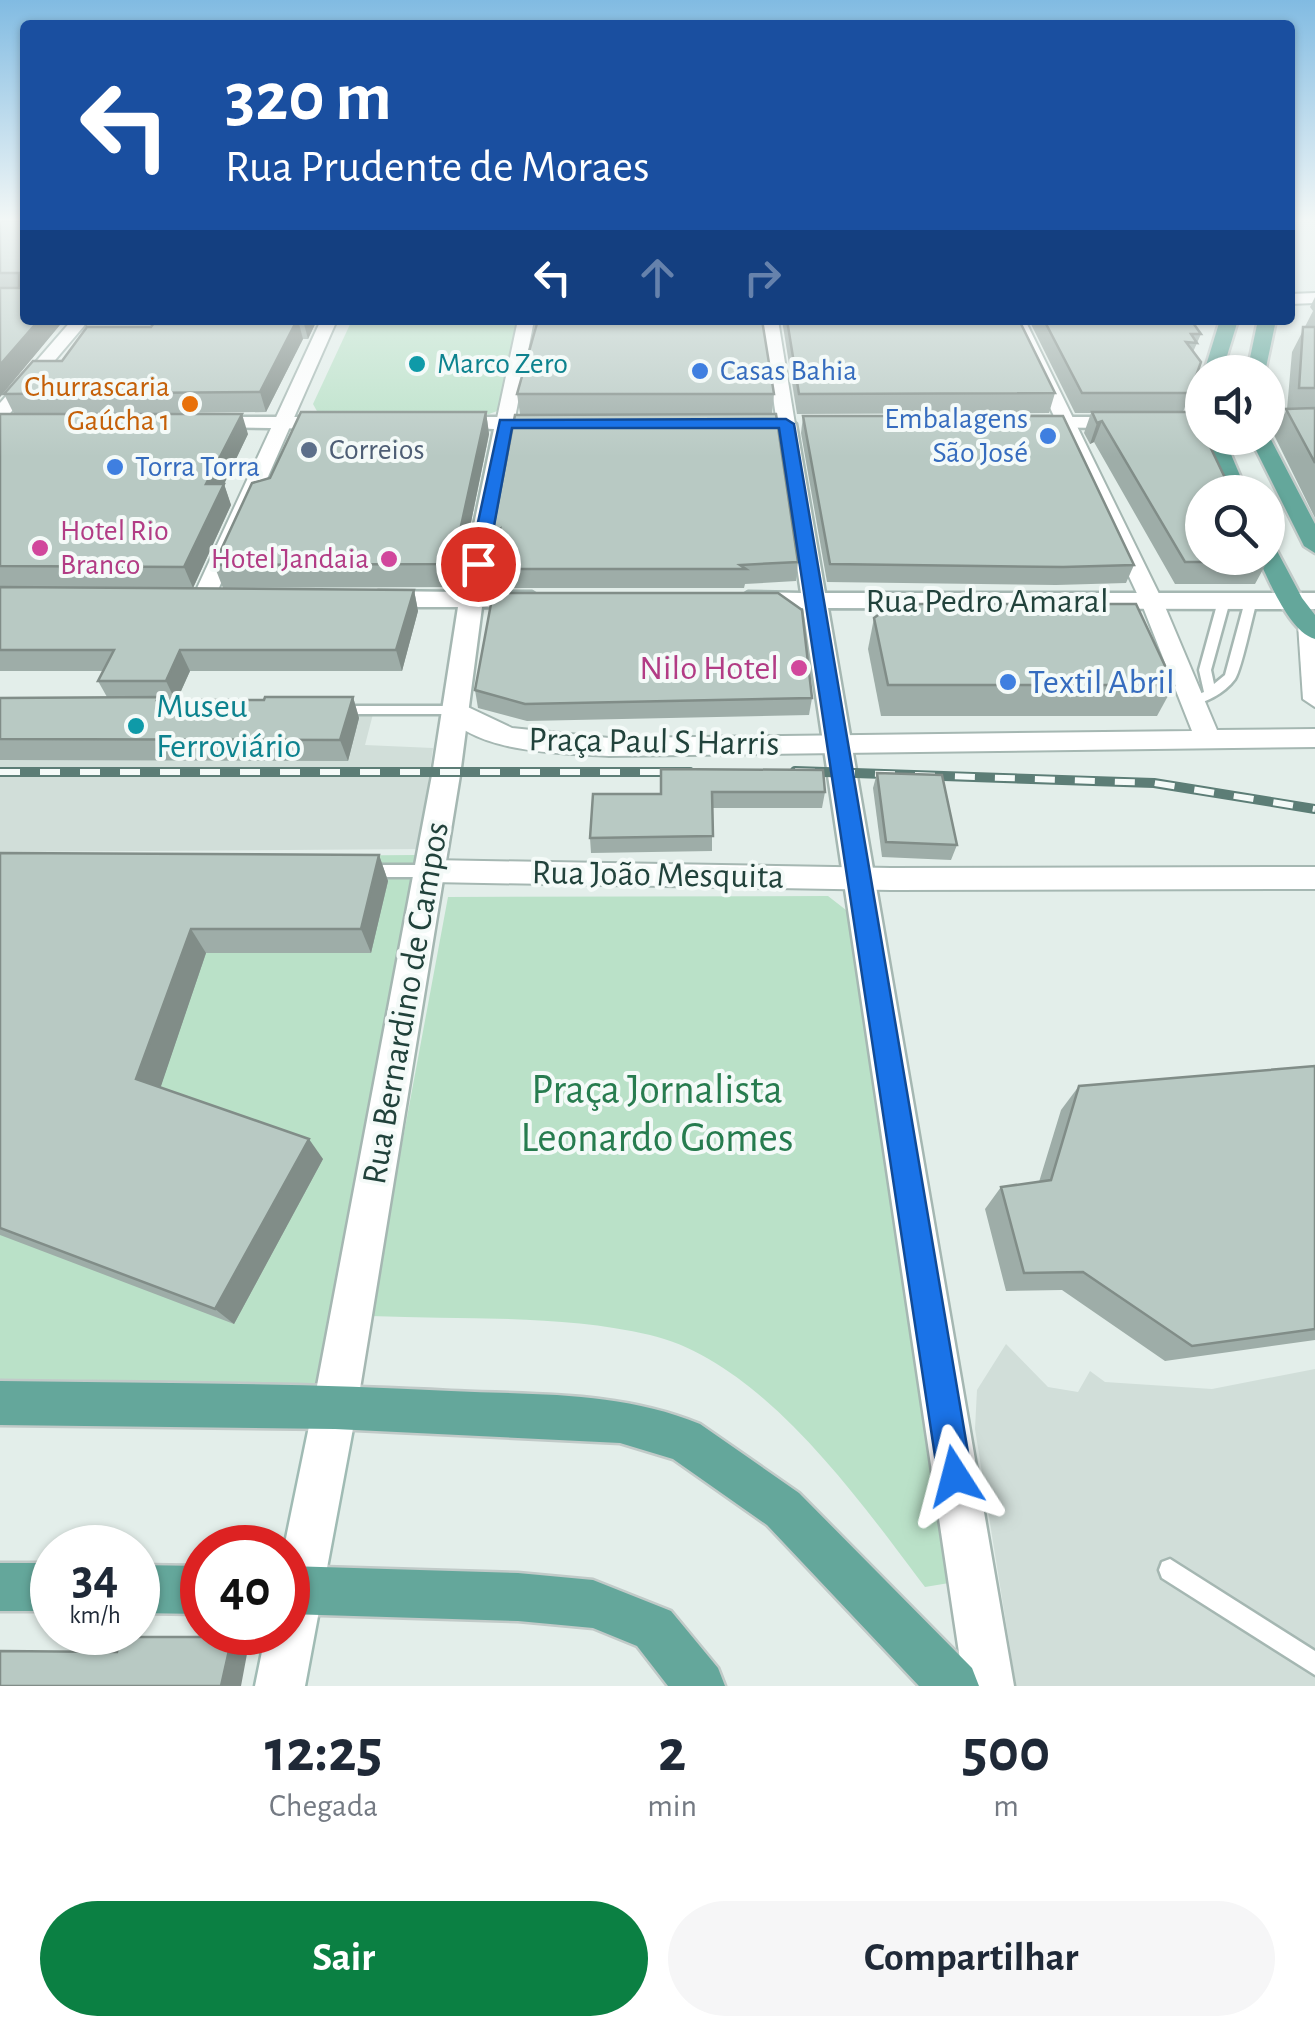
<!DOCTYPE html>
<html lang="pt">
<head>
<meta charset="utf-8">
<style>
	:root { --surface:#fff; --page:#f6f6f7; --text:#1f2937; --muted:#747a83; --accent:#0b8043 }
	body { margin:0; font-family:"Alegreya Sans",sans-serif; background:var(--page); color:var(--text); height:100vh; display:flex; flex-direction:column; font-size:38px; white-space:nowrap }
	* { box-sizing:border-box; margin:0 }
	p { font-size:32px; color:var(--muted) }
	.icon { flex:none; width:55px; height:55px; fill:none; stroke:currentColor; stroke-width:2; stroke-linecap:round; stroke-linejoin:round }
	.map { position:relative; height:1686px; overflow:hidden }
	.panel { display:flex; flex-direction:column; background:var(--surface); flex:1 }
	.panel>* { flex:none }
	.guide { position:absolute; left:20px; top:20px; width:1275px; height:305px; border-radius:10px; box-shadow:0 2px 8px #0004; background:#1a4fa0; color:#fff; overflow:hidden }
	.controls { position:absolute; left:1185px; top:355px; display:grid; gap:20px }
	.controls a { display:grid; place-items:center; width:100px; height:100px; border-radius:50%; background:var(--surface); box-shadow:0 2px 8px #0004; font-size:50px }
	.speed { position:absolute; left:30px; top:1525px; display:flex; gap:20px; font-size:50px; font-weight:700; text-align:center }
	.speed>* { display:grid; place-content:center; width:130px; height:130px; border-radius:50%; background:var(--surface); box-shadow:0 2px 8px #0004; line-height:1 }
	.speed small { font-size:25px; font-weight:400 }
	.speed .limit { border:15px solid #d22; background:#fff; color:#111 }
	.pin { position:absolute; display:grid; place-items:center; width:85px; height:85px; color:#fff; margin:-42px; border:5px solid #fff; border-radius:50%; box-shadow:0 2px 10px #0007 }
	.me { position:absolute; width:110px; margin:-55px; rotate:351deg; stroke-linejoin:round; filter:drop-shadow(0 0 8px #0008) }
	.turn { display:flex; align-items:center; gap:35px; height:210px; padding:0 40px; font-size:45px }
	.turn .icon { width:130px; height:130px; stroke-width:2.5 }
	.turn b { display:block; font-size:70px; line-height:85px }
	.lanes { display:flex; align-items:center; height:95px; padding:0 40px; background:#0003; justify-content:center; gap:50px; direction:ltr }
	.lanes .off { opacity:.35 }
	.eta { display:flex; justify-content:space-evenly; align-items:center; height:170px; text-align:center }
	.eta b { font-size:60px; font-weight:700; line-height:70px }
	.cta { display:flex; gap:20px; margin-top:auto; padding:20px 40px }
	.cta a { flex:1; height:115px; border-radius:60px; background:var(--accent); color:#fff; font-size:40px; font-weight:700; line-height:115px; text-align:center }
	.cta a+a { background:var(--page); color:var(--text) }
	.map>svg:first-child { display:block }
	.built { fill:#d1ded9 }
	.green { fill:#bae1c8 }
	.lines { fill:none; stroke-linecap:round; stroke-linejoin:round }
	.service-casing { stroke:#a5b7b2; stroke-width:5 }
	.minor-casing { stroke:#a5b7b2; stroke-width:4 }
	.tertiary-casing { stroke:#a5b7b2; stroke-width:5 }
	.secondary-casing { stroke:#a0bbb4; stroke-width:5 }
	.primary-casing { stroke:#c1cac8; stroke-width:5 }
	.service { fill:#fff; fill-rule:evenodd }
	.minor { fill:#fff; fill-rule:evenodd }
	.tertiary { fill:#fff; fill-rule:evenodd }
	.secondary { fill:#fff; fill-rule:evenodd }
	.primary { fill:#64a79b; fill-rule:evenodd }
	.rail-casing { stroke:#5c7d76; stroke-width:10 }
	.rail { stroke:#f4faf8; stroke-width:6; stroke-dasharray:20; stroke-linecap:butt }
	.wall { fill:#9eada8 }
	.shaded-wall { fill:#818d88 }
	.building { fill:#b8c9c3; stroke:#818d88; stroke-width:2.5 }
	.route { fill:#1a73e8; stroke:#114b97; stroke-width:2.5 }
	.culture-dot { fill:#0f9aa8; stroke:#f4faf8; stroke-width:4 }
	.shop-dot { fill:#3f7fe0; stroke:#f4faf8; stroke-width:4 }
	.food-dot { fill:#e8710a; stroke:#f4faf8; stroke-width:4 }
	.service-dot { fill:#5c6f8a; stroke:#f4faf8; stroke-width:4 }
	.hotel-dot { fill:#d1479c; stroke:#f4faf8; stroke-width:4 }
	.labels { text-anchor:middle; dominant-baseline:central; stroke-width:8; stroke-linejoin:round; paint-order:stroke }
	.far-culture-label { font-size:30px; fill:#0d838f; stroke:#f4faf8; text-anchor:start }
	.far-shop-label { font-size:30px; fill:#366cbe; stroke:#f4faf8; text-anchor:start }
	.far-food-label { font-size:30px; fill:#c56008; stroke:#f4faf8; text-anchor:end }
	.far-service-label { font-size:30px; fill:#4e5e75; stroke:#f4faf8; text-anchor:start }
	.far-hotel-label { font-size:30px; fill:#b23c85; stroke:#f4faf8; text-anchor:start }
	.street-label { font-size:35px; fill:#21423b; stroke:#f4faf8 }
	.hotel-label { font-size:35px; fill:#b23c85; stroke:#f4faf8; text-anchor:end }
	.shop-label { font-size:35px; fill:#366cbe; stroke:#f4faf8; text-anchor:start }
	.culture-label { font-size:35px; fill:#0d838f; stroke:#f4faf8; text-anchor:start }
	.near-park-label { font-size:42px; fill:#277c4f; stroke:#f4faf8 }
</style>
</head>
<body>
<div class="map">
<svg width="1315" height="1686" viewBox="0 0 1315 1686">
	<rect width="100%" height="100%" fill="#e3eeea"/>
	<g class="built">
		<polygon points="0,714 373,714 365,745 433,748 419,849 0,852"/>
		<polygon points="1006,1344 1048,1387 1078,1392 1090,1371 1105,1382 1212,1389 1315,1369 1315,1686 1016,1686 975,1429 977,1390"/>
	</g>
	<g class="green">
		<polygon points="352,320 517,320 500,410 489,414 318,413 313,404"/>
		<polygon points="415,855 319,1384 0,1380 0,858"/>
		<path d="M828,896L846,910L852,922L949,1583L925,1587C859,1500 762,1361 650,1335C560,1314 463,1320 370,1316L448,897Z"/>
	</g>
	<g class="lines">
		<defs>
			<g id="service">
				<path d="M1224,598L1230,601L1211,670L1214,684L1225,675L1245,601L1251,598L1257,601C1252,617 1242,668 1235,679C1225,693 1203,705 1187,705L1185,702L1187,699L1204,692L1199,670L1218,601Z"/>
				<polygon points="341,706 455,706 461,710 455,714 341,714 335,710"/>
				<polygon points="370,865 429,865 434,867 436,871 434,875 429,877 370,877 365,875 363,871 365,867"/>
				<polygon points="1170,1559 1315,1651 1315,1675 1162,1578 1159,1570 1162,1562"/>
			</g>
			<g id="minor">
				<polygon points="1315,293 1315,303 1290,304 1290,294"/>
				<polygon points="72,320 89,320 6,418 0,419 0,403"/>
				<polygon points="321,320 337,320 214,599 203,606 195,604 192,599"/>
				<polygon points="518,320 534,320 514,423 505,428 496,423"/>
				<polygon points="762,320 778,320 795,424 792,428 780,428 777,424"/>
				<path d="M1009,320H1025L1163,602L1217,730L1315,729V747L609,756C562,753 472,754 443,710L446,704L455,701L512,728L609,738L1192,731L1141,602Z"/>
				<polygon points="1309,617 1315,618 1315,707 1303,699 1298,624"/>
				<polygon points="430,860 891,868 1315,867 1315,889 891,890 430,882 420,879 416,871 420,863"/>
			</g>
			<g id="tertiary">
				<polygon points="206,417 335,417 345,423 335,429 199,427 199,419"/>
				<polygon points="451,417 555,417 565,423 555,429 514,429 484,592 532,592 544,600 532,608 482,607 460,775 357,1407 350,1422 335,1429 320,1422 313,1407 432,775 458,607 378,607 366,599 378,591 460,592 494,429 444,427 441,423"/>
				<polygon points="1026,417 1202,417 1202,429 1019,427 1016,423"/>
				<rect x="1268" y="417" width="47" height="12"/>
				<polygon points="786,418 796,424 825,593 1315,593 1315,609 828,608 1014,1686 964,1686 803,608 748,608 736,600 748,592 801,593 776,424"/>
			</g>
			<polygon id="secondary" points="335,1385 350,1392 357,1407 305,1686 255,1686 266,1632 288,1632 288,1548 284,1548 313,1407 320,1392"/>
			<g id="primary">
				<polygon points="1220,320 1238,320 1222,372 1204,372"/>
				<polygon points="1258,320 1276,320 1265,372 1247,372"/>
				<polygon points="1268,434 1315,524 1315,553 1304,546 1250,438 1268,438"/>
				<polygon points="1204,438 1224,438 1247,492 1227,492"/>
				<path d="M1268,547L1276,549L1302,598L1315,615V639C1289,632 1269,580 1258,558H1268Z"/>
				<path d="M0,1381C151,1383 301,1383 451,1391C536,1395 620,1391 700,1424L799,1493L972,1668L979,1686H919L767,1525L673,1459L620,1443L335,1429L0,1425Z"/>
				<rect x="0" y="1563" width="52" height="48"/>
				<polygon points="138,1565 202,1566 202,1614 138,1613"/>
				<polygon points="288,1566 518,1573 593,1580 671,1611 718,1668 725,1686 668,1686 637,1646 593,1628 518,1621 288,1614"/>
			</g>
		</defs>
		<use href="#service" class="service-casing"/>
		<use href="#minor" class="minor-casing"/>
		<use href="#tertiary" class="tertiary-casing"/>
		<use href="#secondary" class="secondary-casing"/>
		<use href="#primary" class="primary-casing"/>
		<use href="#service" class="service"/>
		<use href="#minor" class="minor"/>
		<use href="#tertiary" class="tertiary"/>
		<use href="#secondary" class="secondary"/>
		<use href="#primary" class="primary"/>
		<defs>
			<g id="rail">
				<polyline points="795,771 1154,783 1315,809"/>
				<polyline points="0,772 690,772"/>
			</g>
		</defs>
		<use href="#rail" class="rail-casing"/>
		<use href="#rail" class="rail"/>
	</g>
	<g class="wall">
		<polygon points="0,221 25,221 25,320 64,320 0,397"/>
		<polygon points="1315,297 1315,518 1274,435 1287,409 1292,352 1313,311 1310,307"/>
		<polygon points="156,320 317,320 308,339 303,339 266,412 86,414 248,434 224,484 231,505 193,588 414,590 418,611 402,671 190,671 177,700 264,700 353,697 359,718 348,761 0,760 0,698 107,697 98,681 103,671 0,671 0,414 14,414 4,394 62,361 151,327"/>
		<polygon points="782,320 1019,320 1055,393 1049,413 797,414"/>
		<polygon points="1029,320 1191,320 1201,334 1193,352 1190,393 1183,412 1226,480 1223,484 1267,562 1255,584 1175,584 1094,442 1090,444 1084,433 1091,413 1075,413"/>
		<polygon points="537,325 774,394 772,414 520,414 517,394"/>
		<polygon points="486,412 489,434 459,581 450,587 223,588 214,565"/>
		<polygon points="803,416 1134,565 1126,583 1056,585 827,582 801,433"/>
		<polygon points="492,534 798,562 796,581 745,584 744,588 499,588 495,586 492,566 495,553"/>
		<polygon points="874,618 1174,685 1157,716 881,716 868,649"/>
		<polygon points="475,690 812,698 809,715 527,721 478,708"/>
		<polygon points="661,769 825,792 822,808 712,808 712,851 591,853 590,838 661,794"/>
		<polygon points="877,773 957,845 951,860 882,857 873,788"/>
		<polygon points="0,853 379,855 388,881 371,953 206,953 160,1088 323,1159 234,1324 0,1235"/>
		<polygon points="1315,1066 1315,1340 1165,1361 1062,1290 1006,1291 985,1209 1001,1187 1039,1182 1061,1110 1079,1086"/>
	</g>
	<g class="shaded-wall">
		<polygon points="39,320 64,320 0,397 0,365"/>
		<polygon points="298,320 303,339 266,412 260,392"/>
		<polygon points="303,320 317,320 308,339"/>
		<polygon points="486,412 489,434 459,581 450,587 446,564"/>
		<polygon points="242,414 248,434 214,505 206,484"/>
		<polygon points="1102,421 1094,442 1090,444 1097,423"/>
		<polygon points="224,484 231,505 193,588 184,567"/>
		<polygon points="500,529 495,554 492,534"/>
		<polygon points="414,590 418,611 402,671 396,650"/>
		<polygon points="180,650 190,671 176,702 166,681"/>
		<polygon points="353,697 359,718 348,761 340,740"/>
		<polygon points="379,855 388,881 371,953 361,929"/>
		<polygon points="191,929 206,953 156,1101 136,1079"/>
		<polygon points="309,1139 323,1159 234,1324 215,1309"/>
		<polygon points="232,1637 250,1638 241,1686 221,1686"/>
	</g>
	<g class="building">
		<polygon points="0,221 25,221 25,320 39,320 0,365 0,288 19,288 19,273 0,273"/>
		<polygon points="156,320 297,320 260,392 4,394 33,361 62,361 87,327 151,327"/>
		<polygon points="538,320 762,320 774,394 517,394"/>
		<polygon points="787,320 1019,320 1055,393 799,394"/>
		<polygon points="1044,320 1191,320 1201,334 1191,334 1197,343 1186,342 1201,362 1190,393 1082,393"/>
		<polygon points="1303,327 1315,327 1315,388 1299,388"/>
		<polygon points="1315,408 1315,463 1286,409"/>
		<polygon points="301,412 486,412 454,558 446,564 214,565 252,483 270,478"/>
		<polygon points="1092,412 1195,412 1202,429 1202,438 1206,438 1226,480 1221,480 1228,492 1202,492 1202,558 1264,558 1267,562 1185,562 1102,421 1097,423"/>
		<polygon points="0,414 242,414 206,484 224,484 184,567 0,566"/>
		<polygon points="776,414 798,562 740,565 746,569 496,569 492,566 500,529 492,534 515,415"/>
		<polygon points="803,416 1063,416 1134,565 1063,567 830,564"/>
		<polygon points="0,587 414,590 396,650 180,650 166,681 98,681 114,650 0,650"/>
		<polygon points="493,593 778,593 802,610 812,698 525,704 475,690"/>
		<polygon points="893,604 1136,604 1174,685 888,685 874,618"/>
		<polygon points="159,697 157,700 264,700 265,697 353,697 340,740 0,739 0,698"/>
		<polygon points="661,769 823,770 825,792 712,792 713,836 590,838 593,794 661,794"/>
		<polygon points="877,773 942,775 957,845 886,842"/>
		<polygon points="0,853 379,855 361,929 191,929 136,1079 309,1139 215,1309 0,1228"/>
		<polygon points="1315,1066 1315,1329 1192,1346 1083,1272 1024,1273 1001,1187 1051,1180 1079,1086"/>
		<polygon points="121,1637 232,1637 221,1686 0,1686 0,1651 117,1652"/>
	</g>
	<linearGradient id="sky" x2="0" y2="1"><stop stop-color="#81bbe2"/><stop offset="0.48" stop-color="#f2f7f6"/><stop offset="1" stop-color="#f2f7f6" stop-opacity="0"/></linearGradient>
	<rect width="1315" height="457" fill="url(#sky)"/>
	<polygon class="route" points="786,419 794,424 972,1476 967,1488 955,1493 943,1488 938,1476 779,428 512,428 487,564 478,570 469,564 500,420"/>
	<g class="culture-dot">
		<circle cx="417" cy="364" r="10"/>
		<circle cx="136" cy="726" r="10"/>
	</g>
	<g class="shop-dot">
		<circle cx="700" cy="371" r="10"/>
		<circle cx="1048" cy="436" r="10"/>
		<circle cx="115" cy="467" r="10"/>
		<circle cx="1008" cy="682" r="10"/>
	</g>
	<circle class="food-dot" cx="190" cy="404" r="10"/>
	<circle class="service-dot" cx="309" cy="450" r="10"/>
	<g class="hotel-dot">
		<circle cx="40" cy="548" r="10"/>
		<circle cx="389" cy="559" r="10"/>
		<circle cx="799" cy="668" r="10"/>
	</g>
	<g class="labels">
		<g class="far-culture-label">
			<text x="437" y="364">Marco Zero</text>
		</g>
		<g class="far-shop-label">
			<text x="720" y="371">Casas Bahia</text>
			<text x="1028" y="419" text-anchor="end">Embalagens<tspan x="1028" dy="34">São José</tspan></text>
			<text x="135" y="467">Torra Torra</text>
		</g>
		<g class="far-food-label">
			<text x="170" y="387">Churrascaria<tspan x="170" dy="34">Gaúcha 1</tspan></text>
		</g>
		<g class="far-service-label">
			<text x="329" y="450">Correios</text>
		</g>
		<g class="far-hotel-label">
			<text x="60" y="531">Hotel Rio<tspan x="60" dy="34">Branco</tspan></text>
			<text x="369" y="559" text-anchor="end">Hotel Jandaia</text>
		</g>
		<g class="street-label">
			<text x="987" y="601">Rua Pedro Amaral</text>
			<text transform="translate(654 742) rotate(1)">Praça Paul S Harris</text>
			<text transform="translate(658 875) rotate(1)">Rua João Mesquita</text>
			<text transform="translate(406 1003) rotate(-80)">Rua Bernardino de Campos</text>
		</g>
		<g class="hotel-label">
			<text x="779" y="668">Nilo Hotel</text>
		</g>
		<g class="shop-label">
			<text x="1028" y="682">Textil Abril</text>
		</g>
		<g class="culture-label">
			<text x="156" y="706">Museu<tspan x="156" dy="40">Ferroviário</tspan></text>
		</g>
		<g class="near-park-label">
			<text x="657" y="1090">Praça Jornalista<tspan x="657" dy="48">Leonardo Gomes</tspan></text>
		</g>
	</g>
</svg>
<div class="controls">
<a><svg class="icon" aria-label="sound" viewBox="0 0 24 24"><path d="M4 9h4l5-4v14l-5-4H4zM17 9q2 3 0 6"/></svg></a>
<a><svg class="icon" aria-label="search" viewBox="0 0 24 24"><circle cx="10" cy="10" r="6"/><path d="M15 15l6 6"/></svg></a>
</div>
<div class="speed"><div>34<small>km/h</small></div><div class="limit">40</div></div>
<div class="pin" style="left:478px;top:564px;background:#d93025"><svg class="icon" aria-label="arrive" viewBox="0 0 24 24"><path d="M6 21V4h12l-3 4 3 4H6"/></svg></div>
<svg class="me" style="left:955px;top:1476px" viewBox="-20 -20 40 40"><path d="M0-17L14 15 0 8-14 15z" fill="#1a73e8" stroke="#fff" stroke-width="4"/></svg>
<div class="guide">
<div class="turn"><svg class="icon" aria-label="left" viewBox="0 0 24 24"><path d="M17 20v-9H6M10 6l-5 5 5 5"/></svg><div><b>320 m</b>Rua Prudente de Moraes</div></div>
<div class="lanes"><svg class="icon" aria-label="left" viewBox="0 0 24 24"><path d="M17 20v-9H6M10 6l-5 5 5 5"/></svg><svg class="icon off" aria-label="ahead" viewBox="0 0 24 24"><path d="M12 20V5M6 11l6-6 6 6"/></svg><svg class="icon off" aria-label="right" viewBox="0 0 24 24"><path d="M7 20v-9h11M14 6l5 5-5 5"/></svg></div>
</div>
</div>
<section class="panel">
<div class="eta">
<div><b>12:25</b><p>Chegada</p></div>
<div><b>2</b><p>min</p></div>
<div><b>500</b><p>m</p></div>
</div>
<div class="cta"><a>Sair</a><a>Compartilhar</a></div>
</section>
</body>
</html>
